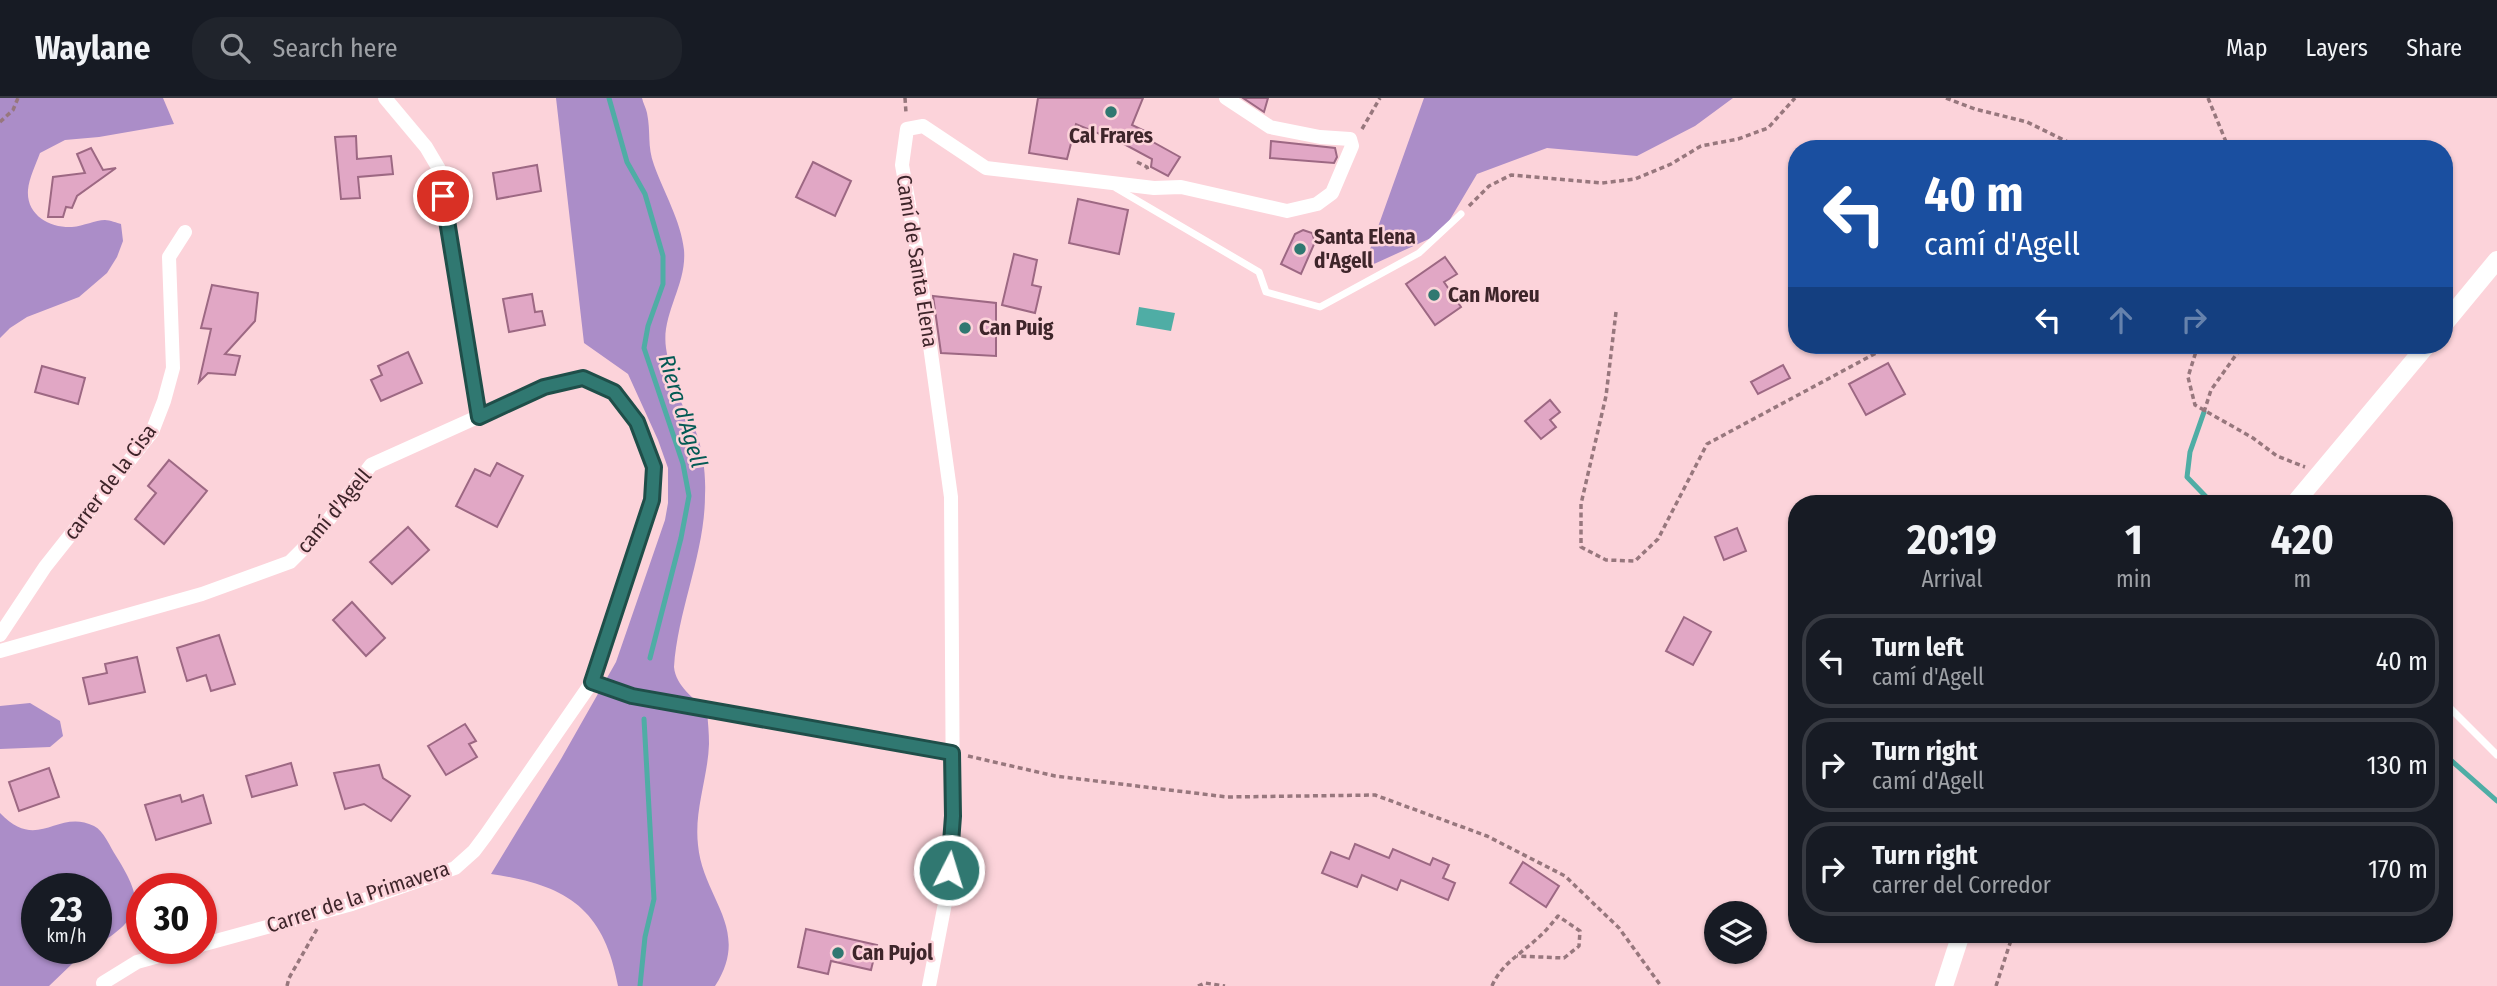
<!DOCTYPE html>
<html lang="en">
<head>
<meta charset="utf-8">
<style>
	:root { --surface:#171b24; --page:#20242c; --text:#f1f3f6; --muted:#9ea1a6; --line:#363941 }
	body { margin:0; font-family:"Fira Sans Condensed",sans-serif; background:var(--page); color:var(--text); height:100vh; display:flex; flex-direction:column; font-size:26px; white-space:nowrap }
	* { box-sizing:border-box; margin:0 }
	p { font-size:23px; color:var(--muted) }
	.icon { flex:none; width:38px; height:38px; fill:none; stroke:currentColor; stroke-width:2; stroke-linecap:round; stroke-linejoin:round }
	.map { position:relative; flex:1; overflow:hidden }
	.details { position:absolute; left:1788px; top:397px; width:665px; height:448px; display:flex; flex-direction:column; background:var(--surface); border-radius:28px; box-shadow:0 2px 5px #0004 }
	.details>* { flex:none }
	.top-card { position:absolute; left:1788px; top:42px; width:665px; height:214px; border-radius:28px; box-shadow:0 2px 5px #0004; background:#1a4fa0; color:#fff; overflow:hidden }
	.fabs { position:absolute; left:1704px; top:803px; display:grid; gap:14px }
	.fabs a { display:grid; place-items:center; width:63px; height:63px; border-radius:50%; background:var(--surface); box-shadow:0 2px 5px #0004; font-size:35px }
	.speed { position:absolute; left:21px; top:775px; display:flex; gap:14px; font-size:35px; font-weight:700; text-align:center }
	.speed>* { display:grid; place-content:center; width:91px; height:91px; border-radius:50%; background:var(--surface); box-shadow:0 2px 5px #0004; line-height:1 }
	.speed small { font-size:18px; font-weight:400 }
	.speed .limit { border:10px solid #d22; background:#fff; color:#111 }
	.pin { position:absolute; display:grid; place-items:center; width:60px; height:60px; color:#fff; margin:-30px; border:4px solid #fff; border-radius:50%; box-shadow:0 2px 7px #0007 }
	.me { position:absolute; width:77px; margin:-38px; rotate:5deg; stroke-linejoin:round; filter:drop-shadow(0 0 5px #0008) }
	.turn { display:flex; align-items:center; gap:24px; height:147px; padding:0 21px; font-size:32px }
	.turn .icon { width:91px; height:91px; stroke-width:2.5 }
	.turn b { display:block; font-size:49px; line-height:60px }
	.lanes { display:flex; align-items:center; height:66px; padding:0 21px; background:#0003; justify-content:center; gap:35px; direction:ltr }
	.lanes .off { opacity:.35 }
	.eta { display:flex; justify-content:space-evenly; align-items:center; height:119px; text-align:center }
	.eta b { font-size:42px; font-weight:700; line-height:49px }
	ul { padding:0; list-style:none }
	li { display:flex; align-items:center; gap:21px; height:94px; margin:0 14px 10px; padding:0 7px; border:4px solid var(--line); border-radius:28px }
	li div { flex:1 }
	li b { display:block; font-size:26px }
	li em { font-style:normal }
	header { display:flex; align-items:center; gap:42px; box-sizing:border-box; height:98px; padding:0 35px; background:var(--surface); border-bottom:2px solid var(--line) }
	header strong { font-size:33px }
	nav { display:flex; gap:38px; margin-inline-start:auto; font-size:24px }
	.search { width:490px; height:63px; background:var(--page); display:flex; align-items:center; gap:18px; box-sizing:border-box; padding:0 24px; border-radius:28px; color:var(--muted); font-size:26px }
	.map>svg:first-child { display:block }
	.forest { fill:#ab8dc8 }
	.water { fill:#4fada5 }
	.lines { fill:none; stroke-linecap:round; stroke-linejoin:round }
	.stream { stroke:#4fada5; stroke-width:5 }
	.building { fill:#e1a7c5; stroke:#9d6883; stroke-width:2 }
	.path { stroke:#97777d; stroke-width:3.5; stroke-dasharray:5 3.5; stroke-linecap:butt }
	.service { stroke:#fff; stroke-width:7 }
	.minor { stroke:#fff; stroke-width:14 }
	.tertiary { stroke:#fff; stroke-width:18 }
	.route-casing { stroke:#1f4e49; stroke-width:18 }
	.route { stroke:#307871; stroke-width:12 }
	.poi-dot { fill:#307871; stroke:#fcd3da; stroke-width:2.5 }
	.labels { text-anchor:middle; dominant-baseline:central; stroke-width:5; stroke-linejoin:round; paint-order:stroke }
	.poi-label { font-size:21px; font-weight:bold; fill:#3e252a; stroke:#fcd3da; text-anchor:start }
	.street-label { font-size:21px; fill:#3e252a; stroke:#fcd3da }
	.water-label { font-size:23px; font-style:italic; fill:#035a54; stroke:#fcd3da }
</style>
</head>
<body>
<header>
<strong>Waylane</strong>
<div class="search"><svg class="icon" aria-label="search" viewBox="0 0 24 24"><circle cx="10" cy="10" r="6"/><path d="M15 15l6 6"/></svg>Search here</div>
<nav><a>Map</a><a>Layers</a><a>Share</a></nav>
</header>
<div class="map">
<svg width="2497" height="888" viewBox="0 0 2497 888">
	<rect width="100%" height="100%" fill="#fcd3da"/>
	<g class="forest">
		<path d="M0,0H163L174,26L99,39L65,42L40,55C36,66 29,80 28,92C26,117 50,130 72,129C84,128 95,122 105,122C110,122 117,125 121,126L123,143L117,159L107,175L79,199L27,219L10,230L0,240Z"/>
		<path d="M556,0H642C643,5 646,10 647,15C651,34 647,48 654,67C664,95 681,123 684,152C687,187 661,216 666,250C669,269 673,288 682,306C686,315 693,324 696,334C703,353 706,377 705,397C705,455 678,511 674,569C676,589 694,599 707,614C708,624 709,635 709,646C708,679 694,712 698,747C703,801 752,831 715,888H618C604,810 566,787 491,776L561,661L616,564L665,422L668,405V370L658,342L628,276L584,245Z"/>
		<polygon points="1424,0 1733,0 1695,28 1637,58 1547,50 1477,76 1442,135 1363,171"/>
		<polygon points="30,605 60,623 63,638 50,649 0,651 0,608"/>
		<path d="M0,715C38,755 57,710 94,728C104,733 110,749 116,758C145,804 143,819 96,848V791H37V850L93,851L73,865L49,888H0Z"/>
	</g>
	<polygon class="water" points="1139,209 1175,215 1171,233 1136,227"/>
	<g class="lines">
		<g class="stream">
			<polyline points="609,0 627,64 645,96 663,158 663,186 648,228 644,250 683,366 689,398 681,440 650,560"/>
			<polyline points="2204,314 2190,354 2187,379 2213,406"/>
			<polyline points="2445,657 2497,703"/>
			<polyline points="640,888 645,839 654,801 644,621"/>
		</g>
	</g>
	<g class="building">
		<polygon points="1038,0 1143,0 1132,27 1145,33 1144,39 1180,59 1168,78 1151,69 1152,61 1124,46 1076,26 1067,61 1029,55"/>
		<polygon points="1243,0 1268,0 1264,14"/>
		<polygon points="356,38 357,61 391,58 393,76 358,79 360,100 341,101 335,39"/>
		<polygon points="1271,43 1335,50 1337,59 1334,65 1270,60"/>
		<polygon points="91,50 103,72 116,70 77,98 72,110 66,109 63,119 48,119 53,79 85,75 77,56"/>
		<polygon points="813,64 851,83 835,118 796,99"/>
		<polygon points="537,67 541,93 497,101 493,75"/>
		<polygon points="1078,101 1128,112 1119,156 1069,145"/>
		<polygon points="1303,132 1312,135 1315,144 1301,176 1281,166 1295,136"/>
		<polygon points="1014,156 1037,162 1032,187 1041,189 1035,215 1002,207"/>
		<polygon points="1445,159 1457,176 1444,184 1461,209 1435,227 1406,186"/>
		<polygon points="212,187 258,195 255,223 225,256 240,258 235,277 208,275 199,284 211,231 201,230"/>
		<polygon points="532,196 535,214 542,213 545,227 509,234 503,201"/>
		<polygon points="933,198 996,205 996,258 941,255"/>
		<polygon points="408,254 422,285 381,303 371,282 382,277 378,268"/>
		<polygon points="1888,265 1905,296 1866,317 1849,286"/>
		<polygon points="1783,267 1790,280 1758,296 1751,284"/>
		<polygon points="42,268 85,280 78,306 35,294"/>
		<polygon points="1550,302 1560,314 1550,322 1556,329 1541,341 1525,323"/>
		<polygon points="169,362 207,393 164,446 135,421 156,395 148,388"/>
		<polygon points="497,365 523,378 497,429 456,408 475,371 490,378"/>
		<polygon points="408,429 429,452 392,486 370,464"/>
		<polygon points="1737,430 1746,453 1724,462 1715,439"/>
		<polygon points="352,504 385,540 366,558 333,522"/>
		<polygon points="1684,519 1711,534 1693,567 1666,553"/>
		<polygon points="219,537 235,586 211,593 206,577 187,583 177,550"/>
		<polygon points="137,559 145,594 89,606 83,580 107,575 105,566"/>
		<polygon points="465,626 476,643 469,646 477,659 446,677 428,648"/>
		<polygon points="291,665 297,687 252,699 246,678"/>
		<polygon points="379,667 383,680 410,698 391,723 364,706 345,711 334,675"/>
		<polygon points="49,670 59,699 19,713 9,684"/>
		<polygon points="180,697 182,704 203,697 211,725 156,742 145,707"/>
		<polygon points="1355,746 1389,760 1393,751 1430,767 1433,760 1449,767 1443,780 1455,785 1448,802 1401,782 1397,792 1362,777 1357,789 1322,775 1331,754 1349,761"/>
		<polygon points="1523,764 1559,788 1546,809 1510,785"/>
		<polygon points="806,831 877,847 871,872 831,863 828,876 798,869"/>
	</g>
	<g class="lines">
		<g class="path">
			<polyline points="905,0 906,15"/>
			<polyline points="1946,0 1975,11 2027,24 2082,51"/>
			<polyline points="2208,0 2229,51"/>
			<polyline points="0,24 13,12 18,0"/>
			<polyline points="1362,31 1380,0"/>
			<polyline points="1137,64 1147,69 1148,73"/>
			<polyline points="1469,108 1489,88 1511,77 1602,85 1635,81 1671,66 1701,48 1738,41 1768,30 1795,0"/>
			<polyline points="1616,214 1606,298 1581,406 1581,449 1606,462 1635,463 1658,441 1707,346 1891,247"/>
			<polyline points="2198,247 2188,279 2195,307 2253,340 2277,358 2305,369"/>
			<polyline points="2204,314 2211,292 2243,247"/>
			<polyline points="968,658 1055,678 1227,699 1375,697 1487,738 1565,778 1619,830 1661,888"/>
			<polyline points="287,888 289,880 317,831"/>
			<polyline points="1198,888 1205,885 1225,888"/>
			<path d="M1492,888C1501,866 1522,855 1539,839C1546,833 1552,825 1558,818L1580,833L1579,848L1564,860L1517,858"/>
			<polyline points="1996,888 2013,836"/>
		</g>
		<g class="service">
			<polyline points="1116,90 1259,174 1266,194 1320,209 1419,155 1461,116"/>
			<polyline points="2445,605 2497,657"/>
		</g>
		<g class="minor">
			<polyline points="385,0 426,49 439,71 479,319"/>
			<polyline points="0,537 45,469 152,334 164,303 173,270 169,159 185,134"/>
			<polyline points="0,553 202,496 290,464 316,438 371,367 544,289 583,280 614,294 637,325 654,369 652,402 592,584 632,598 722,615 952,655"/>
			<polyline points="201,847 352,806 455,770 474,753 486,737 592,584"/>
			<polyline points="103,885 137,864 188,850"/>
			<polyline points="929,888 946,800 953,718 951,399 916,147 902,67 907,31 923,28 986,70 1154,90 1181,89 1287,113 1317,106 1332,95 1352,48 1350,41 1320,39 1270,29 1226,0"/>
		</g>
		<g class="tertiary">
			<polyline points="2445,225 2497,162"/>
			<polyline points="2294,406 2427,247"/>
			<polyline points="1944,888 1961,836"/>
		</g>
	</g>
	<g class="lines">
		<defs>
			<polyline id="route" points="443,98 479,319 544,289 583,280 614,294 637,324 654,369 652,402 592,584 632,598 952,655 953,718 949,772"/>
		</defs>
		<use href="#route" class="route-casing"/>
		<use href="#route" class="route"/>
	</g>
	<g class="poi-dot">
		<circle cx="1111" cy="14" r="7"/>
		<circle cx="1300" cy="151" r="7"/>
		<circle cx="1434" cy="197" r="7"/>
		<circle cx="965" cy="230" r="7"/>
		<circle cx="838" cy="855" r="7"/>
	</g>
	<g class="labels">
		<g class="poi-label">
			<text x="1111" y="38" text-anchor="middle">Cal Frares</text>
			<text x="1314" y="139">Santa Elena<tspan x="1314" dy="24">d'Agell</tspan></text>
			<text x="1448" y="197">Can Moreu</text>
			<text x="979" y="230">Can Puig</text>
			<text x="852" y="855">Can Pujol</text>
		</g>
		<g class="street-label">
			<text transform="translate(917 163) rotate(81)">Camí de Santa Elena</text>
			<text transform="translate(110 384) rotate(-53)">carrer de la Cisa</text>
			<text transform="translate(334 413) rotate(-50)">camí d'Agell</text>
			<text transform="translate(358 799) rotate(-18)">Carrer de la Primavera</text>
		</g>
		<g class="water-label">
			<text transform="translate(683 313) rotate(73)">Riera d'Agell</text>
		</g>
	</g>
</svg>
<div class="fabs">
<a><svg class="icon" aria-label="layers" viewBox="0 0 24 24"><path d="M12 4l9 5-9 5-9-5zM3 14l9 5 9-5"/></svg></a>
</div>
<div class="speed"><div>23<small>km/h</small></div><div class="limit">30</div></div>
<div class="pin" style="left:443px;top:98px;background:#d93025"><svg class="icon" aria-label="arrive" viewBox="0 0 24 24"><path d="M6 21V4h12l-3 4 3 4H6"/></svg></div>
<svg class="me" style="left:949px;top:772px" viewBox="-20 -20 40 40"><circle r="17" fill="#307871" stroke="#fff" stroke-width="3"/><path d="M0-11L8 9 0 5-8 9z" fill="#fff"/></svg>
<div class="top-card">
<div class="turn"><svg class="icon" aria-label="left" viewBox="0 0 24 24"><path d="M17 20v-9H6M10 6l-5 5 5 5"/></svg><div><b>40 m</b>camí d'Agell</div></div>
<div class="lanes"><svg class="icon" aria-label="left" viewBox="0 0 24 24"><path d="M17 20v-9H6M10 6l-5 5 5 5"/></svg><svg class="icon off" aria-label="ahead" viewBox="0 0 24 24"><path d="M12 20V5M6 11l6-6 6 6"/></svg><svg class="icon off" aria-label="right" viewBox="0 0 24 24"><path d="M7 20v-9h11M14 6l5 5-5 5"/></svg></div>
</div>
<section class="details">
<div class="eta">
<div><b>20:19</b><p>Arrival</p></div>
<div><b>1</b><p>min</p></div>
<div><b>420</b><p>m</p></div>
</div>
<ul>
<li><svg class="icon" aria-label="left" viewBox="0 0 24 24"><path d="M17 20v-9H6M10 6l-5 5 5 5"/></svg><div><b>Turn left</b><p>camí d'Agell</p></div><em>40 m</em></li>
<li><svg class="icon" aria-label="right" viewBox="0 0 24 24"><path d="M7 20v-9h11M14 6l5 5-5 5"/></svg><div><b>Turn right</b><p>camí d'Agell</p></div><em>130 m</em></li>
<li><svg class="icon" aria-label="right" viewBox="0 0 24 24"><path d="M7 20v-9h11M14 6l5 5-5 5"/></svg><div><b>Turn right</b><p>carrer del Corredor</p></div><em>170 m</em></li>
</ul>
</section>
</div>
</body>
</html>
